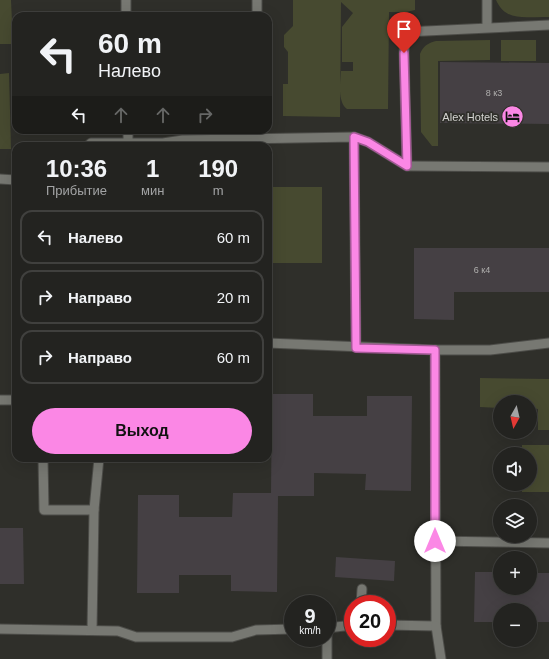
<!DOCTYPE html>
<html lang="ru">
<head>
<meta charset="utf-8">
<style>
	:root { --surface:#232320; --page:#2f2f2d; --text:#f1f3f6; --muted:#a3a4a5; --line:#40403e; --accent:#fb87e5 }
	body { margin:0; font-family:Arial,sans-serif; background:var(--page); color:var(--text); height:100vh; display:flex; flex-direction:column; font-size:15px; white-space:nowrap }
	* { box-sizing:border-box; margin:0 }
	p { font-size:13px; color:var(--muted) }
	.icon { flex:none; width:22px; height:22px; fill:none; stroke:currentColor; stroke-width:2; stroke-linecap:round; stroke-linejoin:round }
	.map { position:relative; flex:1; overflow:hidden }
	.details { position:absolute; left:12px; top:142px; width:260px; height:320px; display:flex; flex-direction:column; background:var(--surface); border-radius:12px; box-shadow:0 4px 16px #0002,0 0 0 1px var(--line) }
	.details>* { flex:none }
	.top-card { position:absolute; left:12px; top:12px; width:260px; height:122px; border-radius:12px; box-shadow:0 4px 16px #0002,0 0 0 1px var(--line); background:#232320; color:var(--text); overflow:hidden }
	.needle { width:26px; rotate:188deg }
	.controls { position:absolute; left:493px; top:395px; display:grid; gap:8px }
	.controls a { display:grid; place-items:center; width:44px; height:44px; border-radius:50%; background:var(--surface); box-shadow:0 4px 16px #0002,0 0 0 1px var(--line); font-size:20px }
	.speed { position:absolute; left:284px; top:595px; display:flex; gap:8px; font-size:20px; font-weight:700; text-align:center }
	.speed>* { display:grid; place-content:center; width:52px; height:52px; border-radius:50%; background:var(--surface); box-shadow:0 4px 16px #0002,0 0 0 1px var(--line); line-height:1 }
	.speed small { font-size:10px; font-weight:400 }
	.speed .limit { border:6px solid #d22; background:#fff; color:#111 }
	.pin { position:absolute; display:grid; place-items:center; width:34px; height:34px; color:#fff; margin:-41px -17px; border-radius:50% 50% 50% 0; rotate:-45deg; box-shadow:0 0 4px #0007 }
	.pin .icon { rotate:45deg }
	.me { position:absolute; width:44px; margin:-22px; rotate:0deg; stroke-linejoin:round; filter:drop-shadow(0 0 3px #0008) }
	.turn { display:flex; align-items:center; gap:14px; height:84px; padding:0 20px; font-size:18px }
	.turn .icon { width:52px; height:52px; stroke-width:2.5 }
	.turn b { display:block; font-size:28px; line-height:34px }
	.lanes { display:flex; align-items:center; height:38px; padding:0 20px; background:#0003; justify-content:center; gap:20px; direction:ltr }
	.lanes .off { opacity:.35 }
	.eta { display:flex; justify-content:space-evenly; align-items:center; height:68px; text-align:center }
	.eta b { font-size:24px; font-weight:700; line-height:28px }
	.cta { display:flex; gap:8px; margin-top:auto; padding:8px 20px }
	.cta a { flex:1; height:46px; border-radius:24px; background:var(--accent); color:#111; font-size:16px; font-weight:700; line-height:46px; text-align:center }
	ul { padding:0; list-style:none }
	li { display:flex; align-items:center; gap:12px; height:54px; margin:0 8px 6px; padding:0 12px; border:2px solid var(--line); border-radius:12px }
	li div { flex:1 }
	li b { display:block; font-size:15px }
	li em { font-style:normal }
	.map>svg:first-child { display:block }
	.green { fill:#474a30 }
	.building { fill:#454044 }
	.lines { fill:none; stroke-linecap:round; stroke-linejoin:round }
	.lane-casing { stroke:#4c4c48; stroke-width:11 }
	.lane { stroke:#777872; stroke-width:9 }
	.route-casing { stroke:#a35895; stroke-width:10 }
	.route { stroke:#fb87e5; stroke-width:7 }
	.labels { text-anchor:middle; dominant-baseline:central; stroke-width:3.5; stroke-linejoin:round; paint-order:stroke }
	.number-label { font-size:9px; fill:#b0afae }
	.poi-label { font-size:11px; fill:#d4d4d1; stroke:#2f2f2a; text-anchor:end }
</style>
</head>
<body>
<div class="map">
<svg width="549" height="659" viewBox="0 0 549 659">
	<rect width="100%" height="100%" fill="#2f2f2a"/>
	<g class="green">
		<polygon points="0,0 11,0 13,44 0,44"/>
		<path d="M293,0H415V10L406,12H389L388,109H347C337,102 341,81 341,71H353V62H342V27L353,13L341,2L340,117L283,116V84H288V52L284,47V35L293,26Z"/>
		<path d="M496,0H549V17C527,16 506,23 496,0Z"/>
		<path d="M490,40V60L438,61V146H432L421,132L420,54C423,46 428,43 436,41Z"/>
		<rect x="501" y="40" width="35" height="21"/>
		<polygon points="9,73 11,149 0,149 0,74"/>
		<rect x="268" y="187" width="54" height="76"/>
		<polygon points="480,378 549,379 549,430 538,430 538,409 530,408 530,402 500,402 500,408 480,407"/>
		<polygon points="522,445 549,445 549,492 522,492 522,484 530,484 530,454 522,454"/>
	</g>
	<g class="building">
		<polygon points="440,62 549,63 549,124 440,123"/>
		<polygon points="414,248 549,248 549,292 454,292 454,320 414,319"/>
		<polygon points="272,394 313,394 313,416 367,416 367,396 412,396 411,491 365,490 366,474 314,473 314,496 278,496 277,592 231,591 231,575 179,575 179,593 137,593 138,495 179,495 179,517 232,517 233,493 271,493"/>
		<polygon points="0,528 23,528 24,584 0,584"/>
		<polygon points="336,557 395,561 394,581 335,577"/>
		<polygon points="475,572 500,572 500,588 530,588 530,573 549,573 549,622 530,622 530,610 500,610 500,622 474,622"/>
	</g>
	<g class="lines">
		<defs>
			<g id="lane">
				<polyline points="126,0 126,16"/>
				<polyline points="257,16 257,0"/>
				<polyline points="487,27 487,0"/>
				<polyline points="354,137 356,347"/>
				<polyline points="128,142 128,130"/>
				<polyline points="88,146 91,143 163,143 183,140 354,137 368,142 407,166 404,53 405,32 549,25"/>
				<polyline points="407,166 549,167"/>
				<polyline points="0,179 16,180"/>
				<polyline points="268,343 435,350 436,626 387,625"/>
				<polyline points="435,350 490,350 549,343"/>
				<polyline points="0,400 16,400"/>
				<polyline points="43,458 44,510 94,510"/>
				<polyline points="435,541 549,543"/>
				<polyline points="361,604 362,589"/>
				<polyline points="436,626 441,659"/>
				<polyline points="327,628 353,625"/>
				<polyline points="0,629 118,631 136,637 232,637 256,630 293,629"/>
				<polyline points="92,630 94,510 99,458"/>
				<polyline points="327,659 327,628"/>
			</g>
		</defs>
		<use href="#lane" class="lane-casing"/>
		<use href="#lane" class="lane"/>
	</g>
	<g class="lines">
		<defs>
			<polyline id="route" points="404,53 407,166 368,142 354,137 356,348 435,350 435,541"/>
		</defs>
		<use href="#route" class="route-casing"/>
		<use href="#route" class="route"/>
	</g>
	<defs>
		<symbol id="hotel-disc" viewBox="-11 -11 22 22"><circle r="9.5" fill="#fb87e5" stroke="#2f2f2a"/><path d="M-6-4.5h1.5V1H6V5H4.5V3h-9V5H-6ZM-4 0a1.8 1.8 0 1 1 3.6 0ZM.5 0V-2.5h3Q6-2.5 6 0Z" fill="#111"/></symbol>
	</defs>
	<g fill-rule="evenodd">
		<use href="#hotel-disc" x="500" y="104" width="25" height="25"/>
	</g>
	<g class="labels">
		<g class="number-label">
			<text x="494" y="93">8 к3</text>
			<text x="482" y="270">6 к4</text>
		</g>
		<g class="poi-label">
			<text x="498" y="117">Alex Hotels</text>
		</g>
	</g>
</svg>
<div class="controls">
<a><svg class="needle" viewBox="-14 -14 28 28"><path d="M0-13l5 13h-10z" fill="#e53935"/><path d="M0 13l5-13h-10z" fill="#a3a4a5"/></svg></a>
<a><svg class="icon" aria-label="sound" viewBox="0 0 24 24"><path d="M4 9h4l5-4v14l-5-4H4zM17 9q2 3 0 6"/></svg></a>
<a><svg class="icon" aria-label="layers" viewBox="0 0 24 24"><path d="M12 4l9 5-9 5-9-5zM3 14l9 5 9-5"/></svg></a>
<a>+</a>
<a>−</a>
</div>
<div class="speed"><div>9<small>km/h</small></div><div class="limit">20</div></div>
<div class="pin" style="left:404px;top:53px;background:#d93025"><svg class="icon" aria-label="arrive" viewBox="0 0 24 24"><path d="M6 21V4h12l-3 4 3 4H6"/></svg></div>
<svg class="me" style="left:435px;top:541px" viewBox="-20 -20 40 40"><circle r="19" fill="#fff"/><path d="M0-13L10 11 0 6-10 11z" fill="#fb87e5"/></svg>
<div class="top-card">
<div class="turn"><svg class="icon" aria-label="left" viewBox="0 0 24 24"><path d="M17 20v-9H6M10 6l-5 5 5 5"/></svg><div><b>60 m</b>Налево</div></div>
<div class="lanes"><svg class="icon" aria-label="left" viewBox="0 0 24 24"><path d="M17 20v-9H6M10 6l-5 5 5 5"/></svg><svg class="icon off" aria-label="ahead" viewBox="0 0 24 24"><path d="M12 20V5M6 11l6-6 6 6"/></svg><svg class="icon off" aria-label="ahead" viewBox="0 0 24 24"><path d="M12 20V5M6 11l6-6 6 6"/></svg><svg class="icon off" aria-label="right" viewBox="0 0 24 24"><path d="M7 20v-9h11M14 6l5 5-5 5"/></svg></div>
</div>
<section class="details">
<div class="eta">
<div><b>10:36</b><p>Прибытие</p></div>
<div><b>1</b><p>мин</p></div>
<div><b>190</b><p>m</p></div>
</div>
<ul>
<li><svg class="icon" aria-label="left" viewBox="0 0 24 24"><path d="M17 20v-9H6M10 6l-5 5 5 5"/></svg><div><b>Налево</b></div><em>60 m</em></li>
<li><svg class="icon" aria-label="right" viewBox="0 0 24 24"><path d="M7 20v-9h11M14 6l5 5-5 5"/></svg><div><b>Направо</b></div><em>20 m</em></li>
<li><svg class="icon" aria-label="right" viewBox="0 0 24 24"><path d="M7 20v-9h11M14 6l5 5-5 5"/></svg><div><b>Направо</b></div><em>60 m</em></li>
</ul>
<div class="cta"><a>Выход</a></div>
</section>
</div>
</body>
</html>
